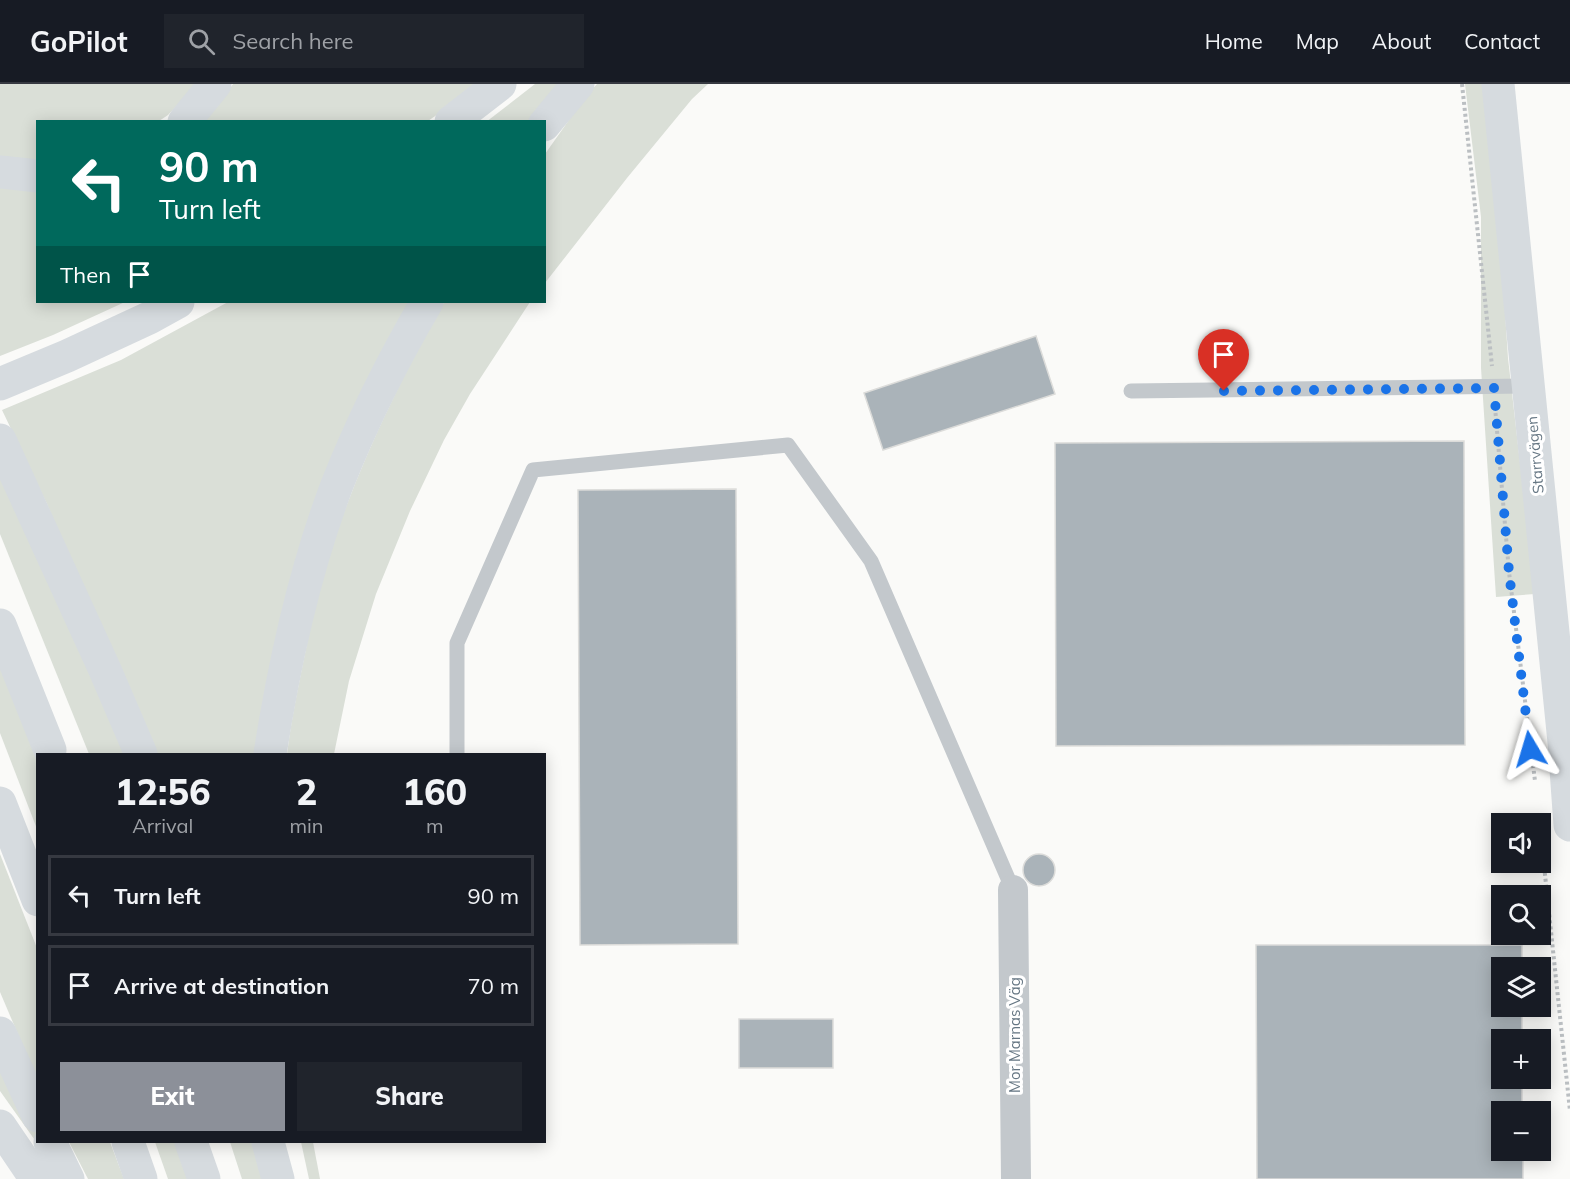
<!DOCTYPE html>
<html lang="en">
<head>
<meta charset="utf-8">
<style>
	:root { --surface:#171b24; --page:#20242c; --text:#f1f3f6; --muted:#9ea1a6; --line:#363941; --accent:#8c9099 }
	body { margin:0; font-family:Mulish,sans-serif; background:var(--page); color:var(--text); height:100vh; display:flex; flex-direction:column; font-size:22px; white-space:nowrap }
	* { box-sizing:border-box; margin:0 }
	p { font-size:20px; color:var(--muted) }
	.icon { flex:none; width:33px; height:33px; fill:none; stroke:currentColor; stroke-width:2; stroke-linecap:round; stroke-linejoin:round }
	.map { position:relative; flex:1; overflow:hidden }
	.side { position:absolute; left:36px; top:669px; width:510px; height:390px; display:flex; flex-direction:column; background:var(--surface); border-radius:0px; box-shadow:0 3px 15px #0003 }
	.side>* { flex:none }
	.hud { position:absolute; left:36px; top:36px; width:510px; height:183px; border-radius:0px; box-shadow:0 3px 15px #0003; background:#00695c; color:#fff; overflow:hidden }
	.buttons { position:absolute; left:1491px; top:729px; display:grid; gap:12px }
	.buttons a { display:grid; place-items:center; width:60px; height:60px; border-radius:0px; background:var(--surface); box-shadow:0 3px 15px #0003; font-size:30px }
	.pin { position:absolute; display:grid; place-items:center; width:51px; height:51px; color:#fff; margin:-62px -26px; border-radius:50% 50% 50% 0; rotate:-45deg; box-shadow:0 0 6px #0007 }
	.pin .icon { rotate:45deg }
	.me { position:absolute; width:66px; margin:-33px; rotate:353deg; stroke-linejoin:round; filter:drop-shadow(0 0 4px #0008) }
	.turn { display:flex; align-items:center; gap:21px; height:126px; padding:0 24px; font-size:27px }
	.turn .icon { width:78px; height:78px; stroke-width:2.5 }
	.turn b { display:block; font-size:42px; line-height:51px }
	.then { display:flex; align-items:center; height:57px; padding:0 24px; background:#0003; gap:12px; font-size:22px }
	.eta { display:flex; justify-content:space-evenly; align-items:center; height:102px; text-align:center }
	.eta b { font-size:36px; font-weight:800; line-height:42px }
	.primary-button { display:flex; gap:12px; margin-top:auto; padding:12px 24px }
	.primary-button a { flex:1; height:69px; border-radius:0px; background:var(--accent); color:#fff; font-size:24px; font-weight:800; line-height:69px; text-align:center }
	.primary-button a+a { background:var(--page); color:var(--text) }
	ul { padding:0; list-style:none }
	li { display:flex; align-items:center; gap:18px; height:81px; margin:0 12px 9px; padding:0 12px; border:3px solid var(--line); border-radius:0px }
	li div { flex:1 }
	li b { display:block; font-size:22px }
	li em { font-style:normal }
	header { display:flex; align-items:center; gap:36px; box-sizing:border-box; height:84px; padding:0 30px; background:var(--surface); border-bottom:2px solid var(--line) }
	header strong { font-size:28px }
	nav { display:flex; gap:33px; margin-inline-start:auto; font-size:21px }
	.search { width:420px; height:54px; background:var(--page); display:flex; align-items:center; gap:15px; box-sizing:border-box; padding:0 21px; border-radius:0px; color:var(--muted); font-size:22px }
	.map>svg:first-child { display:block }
	.green { fill:#dadfd7 }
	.building { fill:#aab3b9; stroke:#dcdcda; stroke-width:1.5 }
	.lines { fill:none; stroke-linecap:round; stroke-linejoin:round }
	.path { stroke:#bbbfc2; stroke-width:4; stroke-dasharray:3 3; stroke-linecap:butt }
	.lane { stroke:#c3c8cc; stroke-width:15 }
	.street { stroke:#c3c8cc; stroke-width:30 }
	.secondary { stroke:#d6dbdf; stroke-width:33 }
	.primary { stroke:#d6dbdf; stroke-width:33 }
	.highway { stroke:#d6dbdf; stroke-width:33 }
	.route { stroke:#1a73e8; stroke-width:10; stroke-dasharray:0 18 }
	.labels { text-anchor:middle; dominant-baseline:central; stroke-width:6; stroke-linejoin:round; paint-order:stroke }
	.street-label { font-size:15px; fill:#657683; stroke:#fff }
</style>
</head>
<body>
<header>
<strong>GoPilot</strong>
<div class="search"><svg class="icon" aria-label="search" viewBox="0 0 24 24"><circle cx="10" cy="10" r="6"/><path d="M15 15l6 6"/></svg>Search here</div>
<nav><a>Home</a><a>Map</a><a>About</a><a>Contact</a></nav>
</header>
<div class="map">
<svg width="1570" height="1095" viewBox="0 0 1570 1095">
	<rect width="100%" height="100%" fill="#fafaf8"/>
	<g class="green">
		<polygon points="0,0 197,0 168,31 159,37 38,38 37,78 0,73"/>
		<polygon points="233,0 481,0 428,37 202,38 217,23"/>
		<polygon points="535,0 558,0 528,37 486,38"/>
		<polygon points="597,0 708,0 692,15 627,94 545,199 545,70 586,12"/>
		<polygon points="1465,0 1490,0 1508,274 1535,510 1496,513 1481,284 1481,133"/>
		<polygon points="0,100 37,104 38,218 125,218 53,251 0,272"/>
		<polygon points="228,218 410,218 258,670 154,670 47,420 2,326 121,276"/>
		<path d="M444,218H530L470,310L444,356L410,427L376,510L349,597L334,670H287C292,630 301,590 309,550C313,530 316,510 322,492C352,396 395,304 444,218Z"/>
		<polygon points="0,393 127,670 89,670 0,450"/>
		<polygon points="0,568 38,670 37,745 0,649"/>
		<polygon points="0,770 37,864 37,995 0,908"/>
		<polygon points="0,973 5,986 54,1083 0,1007"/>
		<polygon points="69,1058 110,1058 124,1095 88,1095"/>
		<polygon points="155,1058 181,1058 194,1095 168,1095"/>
		<polygon points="230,1058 253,1058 263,1095 242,1095"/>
		<polygon points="301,1058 313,1058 320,1095 309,1095"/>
	</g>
	<g class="building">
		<polygon points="1036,252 1055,310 883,366 864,309"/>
		<polygon points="1464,357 1465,661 1056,662 1055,359"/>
		<polygon points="736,405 738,860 580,861 578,406"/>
		<circle cx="1039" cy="786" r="16"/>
		<polygon points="1256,861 1522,861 1522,884 1502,884 1502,922 1522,922 1522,956 1502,956 1502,994 1522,994 1522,1028 1502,1028 1502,1066 1523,1066 1523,1095 1257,1095"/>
		<rect x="739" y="935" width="94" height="49"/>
	</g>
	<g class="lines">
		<g class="path">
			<polyline points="1462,0 1492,282"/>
			<polyline points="1495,323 1509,488 1535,697"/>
			<polyline points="1541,753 1570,1027"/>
		</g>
		<g class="lane">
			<polyline points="1131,307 1529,302"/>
			<polyline points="457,670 457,559 533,386 788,361 871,477 1013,806"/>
		</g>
		<polyline class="street" points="1013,806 1016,1095"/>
		<polyline class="secondary" points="1498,0 1564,658 1570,741"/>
		<g class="primary">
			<polyline points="0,719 38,816"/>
			<polyline points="128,1058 141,1095"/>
			<polyline points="191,1058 204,1095"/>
		</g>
		<g class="highway">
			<polyline points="184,38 215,0"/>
			<polyline points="451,38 500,0"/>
			<polyline points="544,41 578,0"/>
			<polyline points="0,88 38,92"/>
			<polyline points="0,300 67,272 149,234 178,218"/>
			<polyline points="0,356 105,586 141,670"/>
			<polyline points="0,541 50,666"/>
			<path d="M270,670C284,580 304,488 337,401C362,338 393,276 427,218"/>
			<polyline points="0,949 38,1032"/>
			<polyline points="0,1042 36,1095"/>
			<polyline points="50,1058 68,1095"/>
			<polyline points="268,1058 278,1095"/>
		</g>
	</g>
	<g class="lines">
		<polyline class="route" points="1224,307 1494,304 1509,488 1530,665"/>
	</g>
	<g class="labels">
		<g class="street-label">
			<text transform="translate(1535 371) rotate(-95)">Starrvägen</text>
			<text transform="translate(1014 951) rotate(-90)">Mor Marnas Väg</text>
		</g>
	</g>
</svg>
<div class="buttons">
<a><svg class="icon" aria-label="sound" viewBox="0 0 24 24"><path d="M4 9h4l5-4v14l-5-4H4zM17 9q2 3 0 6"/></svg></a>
<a><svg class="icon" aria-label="search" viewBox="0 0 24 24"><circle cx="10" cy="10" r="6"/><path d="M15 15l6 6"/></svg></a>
<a><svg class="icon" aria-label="layers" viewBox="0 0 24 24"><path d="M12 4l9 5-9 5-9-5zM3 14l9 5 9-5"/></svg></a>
<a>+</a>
<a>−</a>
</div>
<div class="pin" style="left:1224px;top:307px;background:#d93025"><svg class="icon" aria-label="arrive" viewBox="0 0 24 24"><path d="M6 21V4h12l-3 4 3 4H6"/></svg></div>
<svg class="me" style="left:1530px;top:665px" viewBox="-20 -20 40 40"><path d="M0-17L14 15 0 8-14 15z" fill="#1a73e8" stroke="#fff" stroke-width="4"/></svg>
<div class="hud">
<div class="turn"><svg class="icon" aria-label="left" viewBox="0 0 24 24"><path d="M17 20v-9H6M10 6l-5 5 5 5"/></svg><div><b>90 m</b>Turn left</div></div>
<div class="then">Then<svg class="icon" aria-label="arrive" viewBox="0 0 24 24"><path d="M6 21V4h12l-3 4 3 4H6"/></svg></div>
</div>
<section class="side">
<div class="eta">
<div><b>12:56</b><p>Arrival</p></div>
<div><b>2</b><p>min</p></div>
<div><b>160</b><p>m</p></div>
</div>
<ul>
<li><svg class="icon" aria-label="left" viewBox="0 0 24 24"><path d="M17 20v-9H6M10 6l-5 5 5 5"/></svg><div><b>Turn left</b></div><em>90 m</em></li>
<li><svg class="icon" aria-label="arrive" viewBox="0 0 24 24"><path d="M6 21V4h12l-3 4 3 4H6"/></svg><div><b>Arrive at destination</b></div><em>70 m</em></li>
</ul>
<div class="primary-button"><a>Exit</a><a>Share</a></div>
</section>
</div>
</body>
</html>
